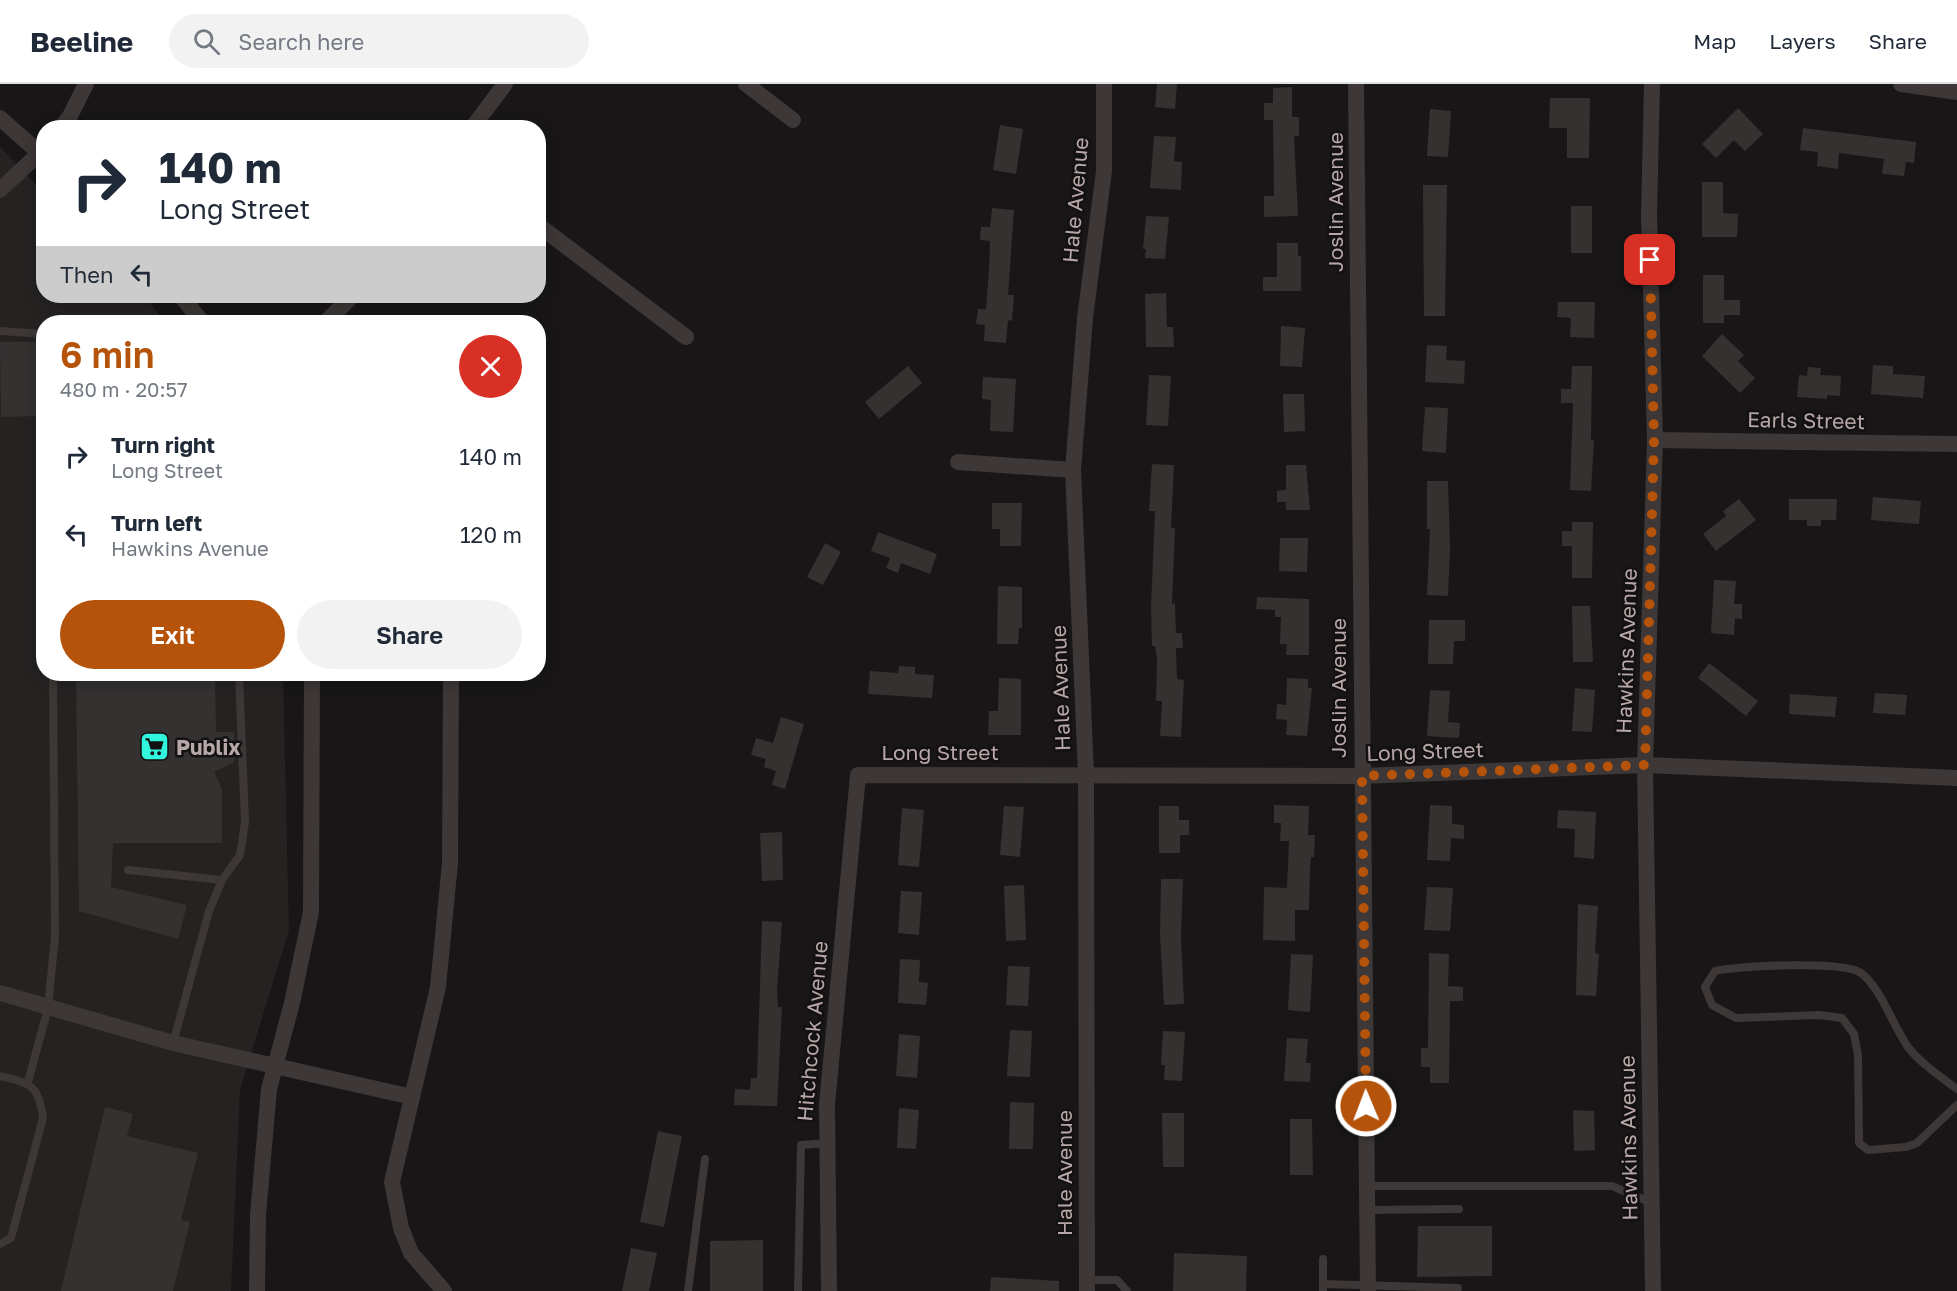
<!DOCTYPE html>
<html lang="en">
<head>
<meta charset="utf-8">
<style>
	:root { --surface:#fff; --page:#f2f2f3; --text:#1f2937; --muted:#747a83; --line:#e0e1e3; --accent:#b45309 }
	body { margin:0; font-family:"Golos Text",sans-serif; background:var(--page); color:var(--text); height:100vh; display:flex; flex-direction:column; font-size:22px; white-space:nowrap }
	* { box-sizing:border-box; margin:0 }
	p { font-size:20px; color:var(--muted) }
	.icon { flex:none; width:33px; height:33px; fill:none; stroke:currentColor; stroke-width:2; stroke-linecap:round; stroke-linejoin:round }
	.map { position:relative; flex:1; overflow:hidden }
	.side { position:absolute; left:36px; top:231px; width:510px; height:366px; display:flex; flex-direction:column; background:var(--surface); border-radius:24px; box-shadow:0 3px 15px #0003 }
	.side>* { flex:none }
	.hud { position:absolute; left:36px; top:36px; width:510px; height:183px; border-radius:24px; box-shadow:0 3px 15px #0003; background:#fff; color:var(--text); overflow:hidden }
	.pin { position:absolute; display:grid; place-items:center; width:51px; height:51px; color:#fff; margin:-26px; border-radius:12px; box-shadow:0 3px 9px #0006 }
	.me { position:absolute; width:66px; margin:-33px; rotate:359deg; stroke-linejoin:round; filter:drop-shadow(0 0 4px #0008) }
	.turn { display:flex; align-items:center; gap:21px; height:126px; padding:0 24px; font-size:27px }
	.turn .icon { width:78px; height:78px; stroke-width:2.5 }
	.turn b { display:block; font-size:42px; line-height:51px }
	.then { display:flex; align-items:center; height:57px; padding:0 24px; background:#0003; gap:12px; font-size:22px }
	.round { display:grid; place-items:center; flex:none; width:63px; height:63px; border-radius:32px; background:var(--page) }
	.head { display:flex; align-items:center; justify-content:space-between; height:102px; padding:0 24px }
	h1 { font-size:36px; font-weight:600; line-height:45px; color:var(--accent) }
	.action { display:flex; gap:12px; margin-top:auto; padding:12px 24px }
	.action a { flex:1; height:69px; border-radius:36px; background:var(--accent); color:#fff; font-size:24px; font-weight:600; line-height:69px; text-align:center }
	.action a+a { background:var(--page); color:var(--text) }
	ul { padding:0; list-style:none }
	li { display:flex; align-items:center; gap:18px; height:78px; padding:0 24px }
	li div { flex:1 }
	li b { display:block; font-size:22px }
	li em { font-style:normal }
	header { display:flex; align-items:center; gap:36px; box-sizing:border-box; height:84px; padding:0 30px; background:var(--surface); border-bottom:2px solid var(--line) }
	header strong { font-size:28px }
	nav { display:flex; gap:33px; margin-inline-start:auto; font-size:21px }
	.search { width:420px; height:54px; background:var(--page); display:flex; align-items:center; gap:15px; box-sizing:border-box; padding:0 21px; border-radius:33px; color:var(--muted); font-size:22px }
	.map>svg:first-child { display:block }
	.built { fill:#252222 }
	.building { fill:#343131 }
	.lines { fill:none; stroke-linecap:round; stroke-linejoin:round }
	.lane { stroke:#3d3737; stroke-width:8 }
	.street { stroke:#3d3737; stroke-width:16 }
	.route { stroke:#b45309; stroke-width:10; stroke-dasharray:0 18 }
	.labels { text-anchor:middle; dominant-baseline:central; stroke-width:5; stroke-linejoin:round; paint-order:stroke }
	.street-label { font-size:21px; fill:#b8a7a9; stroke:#131111 }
	.poi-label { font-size:21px; font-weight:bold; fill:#b8a7a9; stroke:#131111; text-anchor:start }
</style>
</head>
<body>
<header>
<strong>Beeline</strong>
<div class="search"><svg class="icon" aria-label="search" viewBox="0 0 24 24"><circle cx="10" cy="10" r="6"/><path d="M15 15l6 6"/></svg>Search here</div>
<nav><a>Map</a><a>Layers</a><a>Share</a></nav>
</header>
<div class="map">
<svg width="1957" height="1207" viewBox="0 0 1957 1207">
	<rect width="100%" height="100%" fill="#181616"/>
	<polygon class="built" points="0,63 43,108 44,212 145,212 164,238 44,238 44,590 283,590 289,846 240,1006 231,1207 0,1207"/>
	<g class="building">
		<polygon points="1157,0 1177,0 1175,25 1155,23"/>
		<polygon points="1292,3 1292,33 1299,33 1299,52 1294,52 1298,132 1264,133 1264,112 1274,112 1273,36 1264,36 1264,19 1273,19 1273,4"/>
		<polygon points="1550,14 1590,14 1589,74 1567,74 1567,44 1549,44"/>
		<polygon points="1738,24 1763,50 1745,67 1734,56 1716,74 1702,60"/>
		<polygon points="1430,25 1451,27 1448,73 1427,72"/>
		<polygon points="1000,41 1023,45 1016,90 993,86"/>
		<polygon points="1803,44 1916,58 1914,79 1906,78 1904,92 1882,90 1884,75 1839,69 1838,85 1817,82 1818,68 1800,66"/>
		<polygon points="1154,52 1176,53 1174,77 1182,78 1181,106 1150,104"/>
		<polygon points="1702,98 1723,98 1723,129 1738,130 1737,153 1702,153"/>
		<polygon points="1423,101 1447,101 1445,232 1424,232"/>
		<rect x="1571" y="122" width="21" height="47"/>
		<polygon points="992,124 1014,126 1008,211 1014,211 1012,237 1008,236 1006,259 984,257 985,241 976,240 978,225 986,225 989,186 990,157 980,156 981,143 990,143"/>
		<polygon points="1146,132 1169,133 1165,175 1145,174 1146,165 1143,165"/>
		<polygon points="1277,159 1298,159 1298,172 1301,172 1301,207 1263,207 1263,193 1277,193"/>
		<polygon points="1703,191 1724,191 1724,216 1740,216 1740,231 1724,231 1724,239 1703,239"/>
		<polygon points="1166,209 1167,243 1173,243 1174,263 1146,263 1145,210"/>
		<polygon points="1558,218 1595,218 1594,254 1570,253 1571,234 1557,233"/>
		<polygon points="1281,242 1305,244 1302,283 1280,282"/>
		<polygon points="1722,250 1744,271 1738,277 1755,294 1740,309 1702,272"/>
		<polygon points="0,258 40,258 41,332 1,333"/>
		<polygon points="1427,261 1447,262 1446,276 1465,277 1464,300 1425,298"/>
		<polygon points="1873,281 1893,282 1893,290 1925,292 1923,314 1871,310"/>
		<polygon points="908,282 922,299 879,335 865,318"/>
		<polygon points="1572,282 1592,282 1591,356 1594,356 1591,407 1570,406 1573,319 1561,319 1561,305 1571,305"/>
		<polygon points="1808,283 1821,284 1820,291 1841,292 1840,312 1827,311 1827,315 1797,313 1799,291 1807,292"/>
		<polygon points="1149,291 1171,292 1168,342 1146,341"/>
		<polygon points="983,293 1016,295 1013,348 990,347 991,316 982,315"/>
		<polygon points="1283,310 1304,310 1305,347 1284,348"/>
		<polygon points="1425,323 1448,324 1446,369 1422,367"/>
		<polygon points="1152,380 1174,381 1171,444 1175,444 1172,520 1175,519 1176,549 1182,549 1183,564 1176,564 1177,595 1184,596 1181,653 1160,652 1162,617 1156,617 1157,575 1155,562 1152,562 1151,523 1155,427 1149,427"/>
		<polygon points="1286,381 1306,381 1310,426 1286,426 1286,418 1277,418 1277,407 1286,406"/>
		<polygon points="1427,397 1448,397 1450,464 1448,512 1427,511 1430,445 1427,445"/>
		<polygon points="1873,413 1921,417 1919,440 1871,436"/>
		<polygon points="1739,415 1756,436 1716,467 1703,450 1726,432 1723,427"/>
		<polygon points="1789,415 1837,415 1836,436 1821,436 1821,442 1807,442 1807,436 1789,436"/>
		<polygon points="992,419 1022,419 1021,462 1000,462 1000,445 992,445"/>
		<polygon points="1572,438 1593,438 1592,494 1572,494 1572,462 1562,462 1562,447 1572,447"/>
		<polygon points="878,448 937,470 930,490 901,479 898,489 886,484 890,474 871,467"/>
		<polygon points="1280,454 1308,454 1307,488 1279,487"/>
		<polygon points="825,459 841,468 823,501 807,493"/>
		<polygon points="1714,496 1736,497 1734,520 1742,520 1742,535 1735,534 1734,551 1711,549"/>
		<polygon points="998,502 1022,503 1022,544 1019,544 1018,560 997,560"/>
		<polygon points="1257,513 1309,515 1309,571 1286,571 1287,560 1280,560 1281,533 1275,533 1275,526 1256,525"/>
		<polygon points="1572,522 1590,522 1593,578 1573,578"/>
		<polygon points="1429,536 1465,536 1465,557 1454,557 1453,580 1428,580"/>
		<polygon points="1709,579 1758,617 1746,632 1698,594"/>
		<polygon points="899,582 915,583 915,590 934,591 932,614 868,610 870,587 898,589"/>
		<polygon points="76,590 215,590 216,648 234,648 234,678 214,688 222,705 222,759 113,759 111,803 187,821 178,855 79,827"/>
		<polygon points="999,594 1021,595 1021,651 988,651 989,627 998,627"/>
		<polygon points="1287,594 1308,595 1308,604 1312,604 1307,652 1286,651 1287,636 1276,635 1277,620 1286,621"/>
		<polygon points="1575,604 1595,606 1592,648 1572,647"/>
		<polygon points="1430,606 1450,607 1448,638 1460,639 1459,654 1427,652"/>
		<polygon points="1875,609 1907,611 1905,631 1873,629"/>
		<polygon points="1790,610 1837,613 1835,633 1789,630"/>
		<polygon points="781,633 804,640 785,705 772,701 776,687 764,683 766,675 751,671 756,654 773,659"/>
		<polygon points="1274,721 1309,722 1308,751 1315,751 1314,773 1311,773 1310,784 1309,826 1295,826 1295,857 1263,856 1264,803 1287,804 1289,757 1280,757 1281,739 1274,739"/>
		<polygon points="1430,721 1452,722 1452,740 1464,741 1464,755 1451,754 1450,777 1427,776"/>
		<polygon points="1004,722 1024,723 1020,773 1000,771"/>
		<polygon points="1159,722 1179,722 1179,736 1189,736 1189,751 1180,751 1180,769 1159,769"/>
		<polygon points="902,724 924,726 919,783 898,781"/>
		<polygon points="1558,726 1596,728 1594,775 1574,773 1575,745 1557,744"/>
		<polygon points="782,748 783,796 762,797 760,749"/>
		<polygon points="1161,795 1183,795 1181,852 1184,920 1164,921 1160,851"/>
		<polygon points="1024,801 1026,856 1006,857 1004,802"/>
		<polygon points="1427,803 1453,804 1450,847 1424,846"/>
		<polygon points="901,807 922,808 919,851 898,849"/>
		<polygon points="1578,820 1598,822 1595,869 1599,870 1596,912 1576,911"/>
		<polygon points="762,837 782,838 777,907 778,923 782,923 777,1022 734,1021 735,1005 750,1006 751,994 757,994"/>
		<polygon points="1429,869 1449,870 1448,902 1463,903 1463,917 1450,917 1449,999 1430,999 1430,983 1421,983 1421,964 1428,964"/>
		<polygon points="1291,870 1313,871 1310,928 1288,926"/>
		<polygon points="900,875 920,876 919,898 928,899 926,921 898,919"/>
		<polygon points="1008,882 1030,883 1028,922 1006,921"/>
		<polygon points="1010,946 1032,947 1030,993 1007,992"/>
		<polygon points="1163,947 1185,948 1182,997 1164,996 1165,981 1161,981"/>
		<polygon points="899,950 920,952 917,994 896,992"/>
		<polygon points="1287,954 1308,955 1306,979 1311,979 1310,998 1284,997"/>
		<polygon points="1010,1018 1034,1019 1033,1065 1009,1065"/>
		<polygon points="105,1023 133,1030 127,1052 198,1069 181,1136 190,1138 173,1207 61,1207"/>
		<polygon points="899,1024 919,1026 916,1065 897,1064"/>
		<polygon points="1573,1026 1594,1027 1595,1066 1574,1067"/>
		<polygon points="1162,1029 1184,1029 1184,1083 1163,1083"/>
		<polygon points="1290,1035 1312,1035 1313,1091 1290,1091"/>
		<polygon points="658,1047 682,1052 664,1143 640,1138"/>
		<polygon points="1418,1142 1492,1142 1492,1192 1417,1193"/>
		<polygon points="763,1156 763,1207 710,1207 710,1157"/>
		<polygon points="631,1164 657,1169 649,1207 622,1207"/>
		<polygon points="1174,1169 1247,1172 1246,1207 1173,1207"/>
		<polygon points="991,1193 1059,1197 1059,1207 990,1207"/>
	</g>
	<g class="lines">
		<g class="lane">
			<polyline points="0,247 44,250"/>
			<polyline points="128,786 222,796"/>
			<polyline points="173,959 209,827 222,796 240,771 245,738 239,590"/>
			<path d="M0,992C30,999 39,1001 43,1034L11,1154L0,1160"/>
			<polyline points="28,998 48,924 55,852 53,590"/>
			<path d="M1957,1005C1941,993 1920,979 1908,963C1893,942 1881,904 1861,889C1843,876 1740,882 1715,887L1705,903L1712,921L1736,934L1819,931L1842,934L1854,950L1858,971L1859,1059L1868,1066L1906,1063L1917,1059L1957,1021"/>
			<polyline points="1367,1102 1612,1102 1652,1119"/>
			<polyline points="1367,1126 1459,1125"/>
			<polyline points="1323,1175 1323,1207"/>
			<polyline points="1087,1196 1117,1196 1127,1207"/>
			<polyline points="1323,1200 1458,1204"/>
			<polyline points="688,1207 705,1075"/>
			<polyline points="798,1207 801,1061 827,1059"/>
		</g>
		<g class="street">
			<polyline points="746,0 793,36"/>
			<polyline points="1356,0 1368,1207"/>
			<polyline points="1652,0 1649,131 1655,356 1645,681 1653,1207"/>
			<polyline points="1901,0 1957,8"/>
			<polyline points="0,34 44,73"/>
			<polyline points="61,44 70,32 86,0"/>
			<polyline points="472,44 505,0"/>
			<polyline points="0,106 44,65"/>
			<polyline points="538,141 686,253"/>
			<polyline points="181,212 202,238"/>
			<polyline points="326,238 352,212"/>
			<polyline points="1655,356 1957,360"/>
			<polyline points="958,378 1073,386"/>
			<polyline points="0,909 173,959 412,1013"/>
			<polyline points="257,1207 258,1131 269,1005 292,919 311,828 312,590"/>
			<polyline points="444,1207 411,1169 401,1144 392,1098 438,903 450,779 451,590"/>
			<polyline points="829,1207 827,1021 858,691 1362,692 1645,681 1957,694"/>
			<polyline points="1087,1207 1086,690 1073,386 1085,234 1104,87 1104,0"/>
		</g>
	</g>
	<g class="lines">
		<polyline class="route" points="1366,1022 1362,692 1645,681 1654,356 1650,176"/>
	</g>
	<defs>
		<symbol id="supermarket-square" viewBox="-11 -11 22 22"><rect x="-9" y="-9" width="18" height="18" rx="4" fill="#31f5dd" stroke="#131111"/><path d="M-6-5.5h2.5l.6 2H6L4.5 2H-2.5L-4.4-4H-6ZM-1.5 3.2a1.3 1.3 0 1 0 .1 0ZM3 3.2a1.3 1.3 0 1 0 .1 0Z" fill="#111"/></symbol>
	</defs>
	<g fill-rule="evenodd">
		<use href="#supermarket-square" x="138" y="646" width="33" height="33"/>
	</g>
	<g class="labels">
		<g class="street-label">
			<text transform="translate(1075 116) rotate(-85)">Hale Avenue</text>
			<text transform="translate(1335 118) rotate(-90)">Joslin Avenue</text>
			<text transform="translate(1806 336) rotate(1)">Earls Street</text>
			<text transform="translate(1626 567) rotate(-88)">Hawkins Avenue</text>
			<text transform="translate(1060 604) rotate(-92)">Hale Avenue</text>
			<text transform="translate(1338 604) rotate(-90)">Joslin Avenue</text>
			<text transform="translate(1425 667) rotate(-2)">Long Street</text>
			<text x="940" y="668">Long Street</text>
			<text transform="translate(812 947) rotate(-85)">Hitchcock Avenue</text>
			<text transform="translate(1628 1054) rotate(-91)">Hawkins Avenue</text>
			<text transform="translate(1064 1089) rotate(-90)">Hale Avenue</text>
		</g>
		<g class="poi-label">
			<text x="176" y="663">Publix</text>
		</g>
	</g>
</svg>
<div class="pin" style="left:1650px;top:176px;background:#d93025"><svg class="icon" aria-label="arrive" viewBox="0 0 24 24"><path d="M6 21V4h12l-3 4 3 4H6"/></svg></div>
<svg class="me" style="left:1366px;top:1022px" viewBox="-20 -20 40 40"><circle r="17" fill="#b45309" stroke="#fff" stroke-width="3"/><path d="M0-11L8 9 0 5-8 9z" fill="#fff"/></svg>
<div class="hud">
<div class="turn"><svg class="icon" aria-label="right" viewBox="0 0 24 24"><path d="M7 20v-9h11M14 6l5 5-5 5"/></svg><div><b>140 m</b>Long Street</div></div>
<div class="then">Then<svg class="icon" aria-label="left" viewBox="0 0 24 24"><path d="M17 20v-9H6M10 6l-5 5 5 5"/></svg></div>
</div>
<section class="side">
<div class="head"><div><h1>6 min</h1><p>480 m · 20:57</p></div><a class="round" style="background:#d93025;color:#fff"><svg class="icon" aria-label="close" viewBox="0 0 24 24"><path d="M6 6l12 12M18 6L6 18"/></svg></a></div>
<ul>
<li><svg class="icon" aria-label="right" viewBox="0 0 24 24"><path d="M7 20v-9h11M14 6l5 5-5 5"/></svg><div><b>Turn right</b><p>Long Street</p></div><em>140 m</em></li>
<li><svg class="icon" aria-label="left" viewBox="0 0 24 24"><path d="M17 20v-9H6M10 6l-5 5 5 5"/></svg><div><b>Turn left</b><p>Hawkins Avenue</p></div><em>120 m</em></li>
</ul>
<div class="action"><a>Exit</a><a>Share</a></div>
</section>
</div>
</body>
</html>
